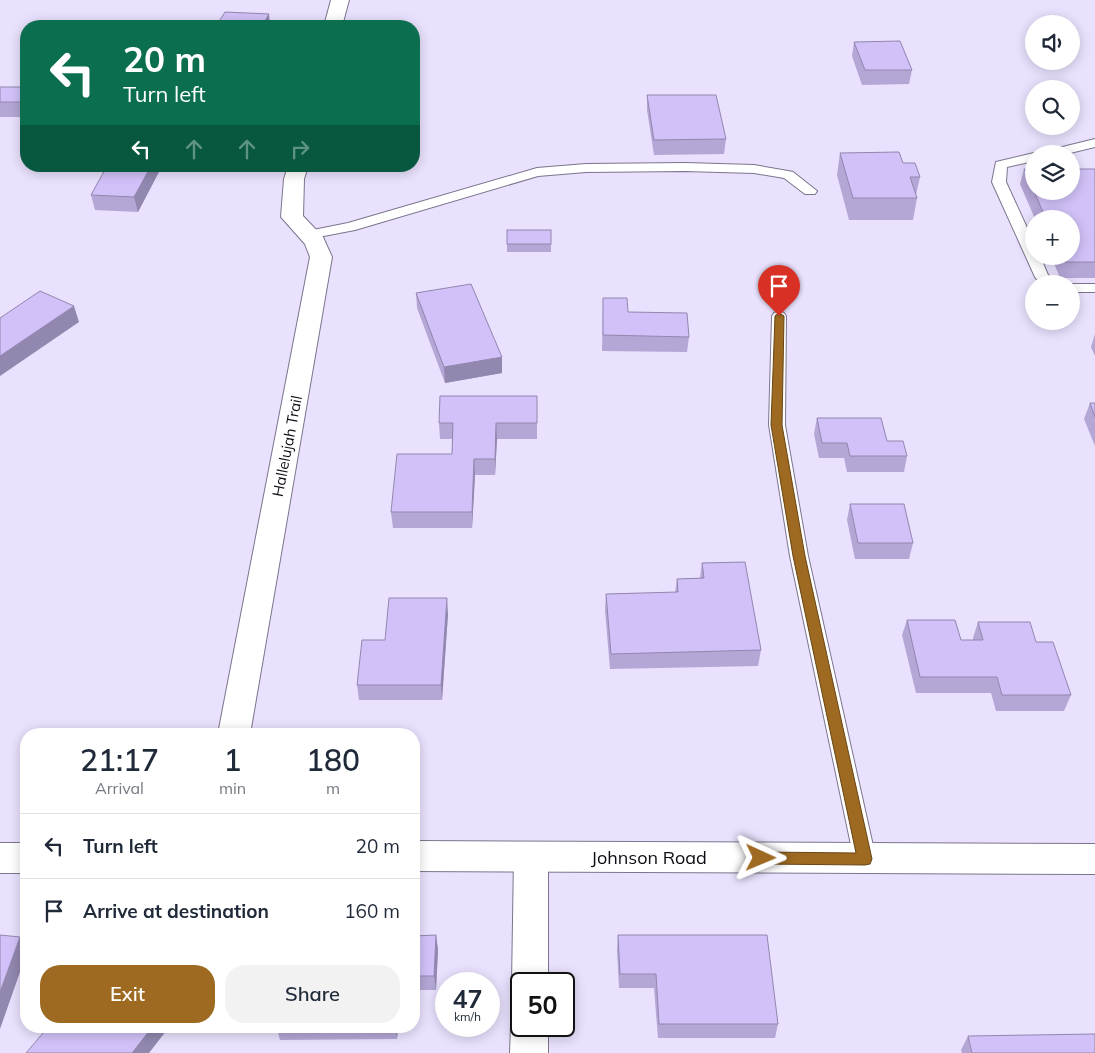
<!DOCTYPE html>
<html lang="en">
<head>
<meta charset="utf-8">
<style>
	:root { --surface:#fff; --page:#f2f2f3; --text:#1f2937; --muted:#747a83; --line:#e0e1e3; --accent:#9e6a21 }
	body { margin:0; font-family:Mulish,sans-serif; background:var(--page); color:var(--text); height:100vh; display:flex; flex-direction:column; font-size:19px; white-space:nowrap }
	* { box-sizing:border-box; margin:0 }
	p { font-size:16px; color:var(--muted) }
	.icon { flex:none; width:28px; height:28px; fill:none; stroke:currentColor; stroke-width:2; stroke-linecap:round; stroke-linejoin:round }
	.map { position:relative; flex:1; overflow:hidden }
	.drawer { position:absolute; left:20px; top:728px; width:400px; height:305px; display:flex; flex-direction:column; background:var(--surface); border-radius:20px; box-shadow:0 2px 12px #0003 }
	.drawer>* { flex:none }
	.banner { position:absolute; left:20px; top:20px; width:400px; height:152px; border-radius:20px; box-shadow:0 2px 12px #0003; background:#0b6e4f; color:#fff; overflow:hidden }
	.controls { position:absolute; left:1025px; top:15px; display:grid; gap:10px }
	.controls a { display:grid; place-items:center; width:55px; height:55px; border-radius:50%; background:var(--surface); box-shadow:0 2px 12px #0003; font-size:25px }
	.speed { position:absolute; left:435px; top:972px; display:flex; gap:10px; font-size:25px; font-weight:700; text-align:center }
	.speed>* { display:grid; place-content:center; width:65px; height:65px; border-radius:50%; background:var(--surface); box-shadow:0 2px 12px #0003; line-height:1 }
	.speed small { font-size:12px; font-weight:400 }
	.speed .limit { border:2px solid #111; border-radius:8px; background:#fff; color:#111 }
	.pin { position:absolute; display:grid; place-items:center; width:42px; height:42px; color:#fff; margin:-51px -21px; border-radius:50% 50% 50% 0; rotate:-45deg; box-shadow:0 0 5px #0007 }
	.pin .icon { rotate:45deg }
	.me { position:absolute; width:55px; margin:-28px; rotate:91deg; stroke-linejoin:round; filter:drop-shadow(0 0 4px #0008) }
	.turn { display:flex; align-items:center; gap:18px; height:105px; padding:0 20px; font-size:22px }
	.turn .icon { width:65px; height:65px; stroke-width:2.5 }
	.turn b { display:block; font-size:35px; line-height:42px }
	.lanes { display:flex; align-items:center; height:48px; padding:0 20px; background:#0003; justify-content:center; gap:25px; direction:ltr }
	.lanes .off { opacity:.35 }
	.eta { display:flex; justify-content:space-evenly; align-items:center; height:85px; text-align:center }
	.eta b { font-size:30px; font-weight:600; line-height:35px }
	.button { display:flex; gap:10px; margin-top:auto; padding:10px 20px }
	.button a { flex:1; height:58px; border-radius:20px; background:var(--accent); color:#fff; font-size:20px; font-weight:600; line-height:58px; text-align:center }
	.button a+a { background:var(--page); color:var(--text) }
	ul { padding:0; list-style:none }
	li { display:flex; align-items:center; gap:15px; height:65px; padding:0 20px; border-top:1px solid var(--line) }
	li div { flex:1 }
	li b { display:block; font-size:19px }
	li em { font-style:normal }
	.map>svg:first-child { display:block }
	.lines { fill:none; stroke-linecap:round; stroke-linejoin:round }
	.lane-casing { stroke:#7b758d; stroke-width:2 }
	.street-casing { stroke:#7b758d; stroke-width:2 }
	.secondary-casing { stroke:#7b758d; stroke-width:2 }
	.lane { fill:#fff; fill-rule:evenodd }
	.street { fill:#fff; fill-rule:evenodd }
	.secondary { fill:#fff; fill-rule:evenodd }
	.wall { fill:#b4a6d5 }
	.shaded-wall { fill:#9287ae }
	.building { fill:#d1c1f8; stroke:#9287ae }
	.route { fill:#9e6a21; stroke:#674515 }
	.labels { text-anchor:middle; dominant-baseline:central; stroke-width:5; stroke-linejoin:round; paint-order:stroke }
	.street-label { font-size:15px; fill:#0e0b14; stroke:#fff }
	.near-street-label { font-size:18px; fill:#0e0b14; stroke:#fff }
</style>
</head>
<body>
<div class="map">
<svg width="1095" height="1053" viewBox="0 0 1095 1053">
	<rect width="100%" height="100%" fill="#e9e1fd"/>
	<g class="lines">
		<defs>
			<g id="lane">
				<polygon points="1095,139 1095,147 1066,154 1045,154 1046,151"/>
				<polygon points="1034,153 1037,154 1034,154 1034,161 1007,167 1006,182 1034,243 1034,256 1040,256 1048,275 1057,284 1041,284 1035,277 992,182 996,162"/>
				<polygon points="685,163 754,165 788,171 793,172 817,191 815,194 805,194 784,178 754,173 685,171 586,172 538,176 355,230 308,239 301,235 303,232 348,223 537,168 586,164"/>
				<polygon points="1070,284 1095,284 1095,292 1071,292"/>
				<polygon points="779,311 784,313 786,316 785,425 808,556 876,859 873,866 865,868 857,866 854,859 790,556 769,425 772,316 774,313"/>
			</g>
			<g id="street">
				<polygon points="331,0 349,0 342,26 324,26"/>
				<polygon points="288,166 308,166 304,179 303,216 323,237 332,257 250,734 218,734 310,257 305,244 281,217 284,179"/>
				<polygon points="531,842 543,847 548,857 548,984 521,984 521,997 517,996 512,984 514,857 519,847"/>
				<polygon points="521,1012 521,1026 548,1026 548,1053 510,1053 511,1026 517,1014"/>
			</g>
			<g id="secondary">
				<polygon points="414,841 1095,844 1095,874 414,871"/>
				<rect x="0" y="843" width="26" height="30"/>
			</g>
		</defs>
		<use href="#lane" class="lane-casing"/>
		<use href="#street" class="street-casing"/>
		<use href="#secondary" class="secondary-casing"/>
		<use href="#lane" class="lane"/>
		<use href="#street" class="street"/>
		<use href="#secondary" class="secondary"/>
	</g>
	<g class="wall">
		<polygon points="854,42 912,70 909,84 862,85 852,56"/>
		<rect x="0" y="87" width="26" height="30"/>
		<polygon points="647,95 726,139 724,154 654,155 647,110"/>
		<polygon points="840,153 903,163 920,177 916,195 917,198 913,220 849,220 837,175"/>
		<polygon points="107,166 162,166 138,212 95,210 91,195"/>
		<polygon points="1024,169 1095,169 1095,278 1060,278 1051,256 1071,256 1071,219 1035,219 1020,184"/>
		<polygon points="551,230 551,252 507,252 507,244"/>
		<polygon points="416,293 502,373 445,383 417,308"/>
		<polygon points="603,298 628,312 689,337 687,352 602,351"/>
		<polygon points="1095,334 1095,356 1091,347"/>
		<polygon points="537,396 537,439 497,439 495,475 475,475 472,528 393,528 391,512 452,454 452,439 440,439 439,423"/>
		<polygon points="1090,403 1095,403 1095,446 1084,419"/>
		<polygon points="817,418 887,441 907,456 904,472 847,472 844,458 819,458 814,434"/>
		<polygon points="850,504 913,543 909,559 855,559 847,520"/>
		<polygon points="702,563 761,650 758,666 610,669 605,610 606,594 675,593 677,579 700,578"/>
		<polygon points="448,614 442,700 359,700 357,685 385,640"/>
		<polygon points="907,620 961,640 973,640 973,638 978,622 1036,642 1071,695 1064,711 996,711 991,693 916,693 902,635"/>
		<polygon points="436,935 438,950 436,990 414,990 414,936"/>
		<polygon points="618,935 778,1024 775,1038 658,1038 654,988 619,988 617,950"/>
		<polygon points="276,1026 398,1026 397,1039 280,1040"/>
		<polygon points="968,1036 1095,1053 962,1053 961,1050"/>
	</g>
	<g class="shaded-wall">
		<polygon points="269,14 270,26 262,26"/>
		<polygon points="151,166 162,166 138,212 134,197"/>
		<polygon points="74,306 79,322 0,376 0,356"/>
		<polygon points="502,357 502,373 445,383 444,367"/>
		<polygon points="496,423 497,439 495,475 495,459"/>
		<polygon points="474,459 475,475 472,528 472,512"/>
		<polygon points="447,598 448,614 442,700 441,685"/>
		<polygon points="436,935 438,950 436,990 434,976"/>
		<polygon points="20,937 26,949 26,955 0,1029 0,992"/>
		<polygon points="153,1026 170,1026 149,1053 132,1053"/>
		<polygon points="395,1026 398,1026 397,1039"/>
	</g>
	<g class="building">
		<polygon points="225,12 269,14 262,26 216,26"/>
		<polygon points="87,22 87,26 60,26 61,24"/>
		<polygon points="900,41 912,70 865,70 854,42"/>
		<rect x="0" y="87" width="26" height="15"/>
		<polygon points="647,95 716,95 726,139 654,140"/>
		<polygon points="899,152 903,163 915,163 920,177 910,177 917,198 853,198 840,153"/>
		<polygon points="107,166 151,166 134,197 91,195"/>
		<polygon points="1024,169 1034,169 1034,191"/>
		<polygon points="1071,169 1095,169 1095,262 1065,262 1062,256 1071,256 1071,219 1046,219 1034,191 1071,191"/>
		<rect x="507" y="230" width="44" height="14"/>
		<polygon points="471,284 502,357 444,367 416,293"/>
		<polygon points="40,291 74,306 0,356 0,318"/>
		<polygon points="603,298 627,298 628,312 687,313 689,337 603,335"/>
		<polygon points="440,396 537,396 537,423 496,423 495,459 474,459 472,512 391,512 397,454 452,454 453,423 439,423"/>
		<polygon points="1090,403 1095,403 1095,417"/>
		<polygon points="817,418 881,418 887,441 903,441 907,456 850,456 847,443 822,443"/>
		<polygon points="850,504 904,504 913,543 858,543"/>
		<polygon points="745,562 761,650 611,654 606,594 678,592 677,579 704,578 702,563"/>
		<polygon points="389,598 447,598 441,685 357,685 362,640 385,640"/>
		<polygon points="907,620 955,620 961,640 983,640 978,622 1030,622 1036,642 1053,642 1071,695 1002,695 997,677 920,677"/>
		<polygon points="0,935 20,937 0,992"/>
		<polygon points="436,935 434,976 414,976 414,936"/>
		<polygon points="618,935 767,935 778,1024 659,1024 656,974 620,974"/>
		<polygon points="49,1026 153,1026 132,1053 26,1053"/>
		<polygon points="1095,1034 1095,1053 972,1053 968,1036"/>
	</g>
	<polygon class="route" points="779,313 784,316 782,425 805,556 872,859 870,864 865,865 761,864 756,862 754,858 756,854 761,852 856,853 793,556 771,425 775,316"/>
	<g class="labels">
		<g class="street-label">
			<text transform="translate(287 446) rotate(-79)">Hallelujah Trail</text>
		</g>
		<g class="near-street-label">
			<text x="649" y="857">Johnson Road</text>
		</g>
	</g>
</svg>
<div class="controls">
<a><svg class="icon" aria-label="sound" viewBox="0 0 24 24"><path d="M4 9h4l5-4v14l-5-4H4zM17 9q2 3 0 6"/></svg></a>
<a><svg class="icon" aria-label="search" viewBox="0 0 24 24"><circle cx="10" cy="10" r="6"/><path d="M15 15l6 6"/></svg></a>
<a><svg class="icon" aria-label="layers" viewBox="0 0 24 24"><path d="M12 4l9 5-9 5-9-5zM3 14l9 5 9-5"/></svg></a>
<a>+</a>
<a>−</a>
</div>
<div class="speed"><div>47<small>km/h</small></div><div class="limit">50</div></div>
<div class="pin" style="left:779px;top:316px;background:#d93025"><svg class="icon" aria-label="arrive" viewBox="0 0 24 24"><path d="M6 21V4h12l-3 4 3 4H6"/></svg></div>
<svg class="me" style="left:761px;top:858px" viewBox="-20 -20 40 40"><path d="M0-17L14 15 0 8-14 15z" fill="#9e6a21" stroke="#fff" stroke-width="4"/></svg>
<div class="banner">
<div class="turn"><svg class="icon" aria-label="left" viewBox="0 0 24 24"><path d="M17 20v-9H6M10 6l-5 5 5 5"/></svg><div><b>20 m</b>Turn left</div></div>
<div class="lanes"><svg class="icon" aria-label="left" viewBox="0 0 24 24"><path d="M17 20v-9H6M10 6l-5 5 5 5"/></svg><svg class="icon off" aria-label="ahead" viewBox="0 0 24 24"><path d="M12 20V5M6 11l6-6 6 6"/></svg><svg class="icon off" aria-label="ahead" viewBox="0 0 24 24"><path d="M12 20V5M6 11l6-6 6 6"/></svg><svg class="icon off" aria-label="right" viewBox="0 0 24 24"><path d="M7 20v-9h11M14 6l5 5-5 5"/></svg></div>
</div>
<section class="drawer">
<div class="eta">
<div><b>21:17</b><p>Arrival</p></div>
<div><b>1</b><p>min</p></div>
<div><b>180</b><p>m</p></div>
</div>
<ul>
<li><svg class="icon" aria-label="left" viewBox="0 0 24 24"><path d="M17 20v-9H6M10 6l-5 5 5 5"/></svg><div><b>Turn left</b></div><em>20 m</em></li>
<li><svg class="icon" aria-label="arrive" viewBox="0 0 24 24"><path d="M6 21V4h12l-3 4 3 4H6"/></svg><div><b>Arrive at destination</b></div><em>160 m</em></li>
</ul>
<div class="button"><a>Exit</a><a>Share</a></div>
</section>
</div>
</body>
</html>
